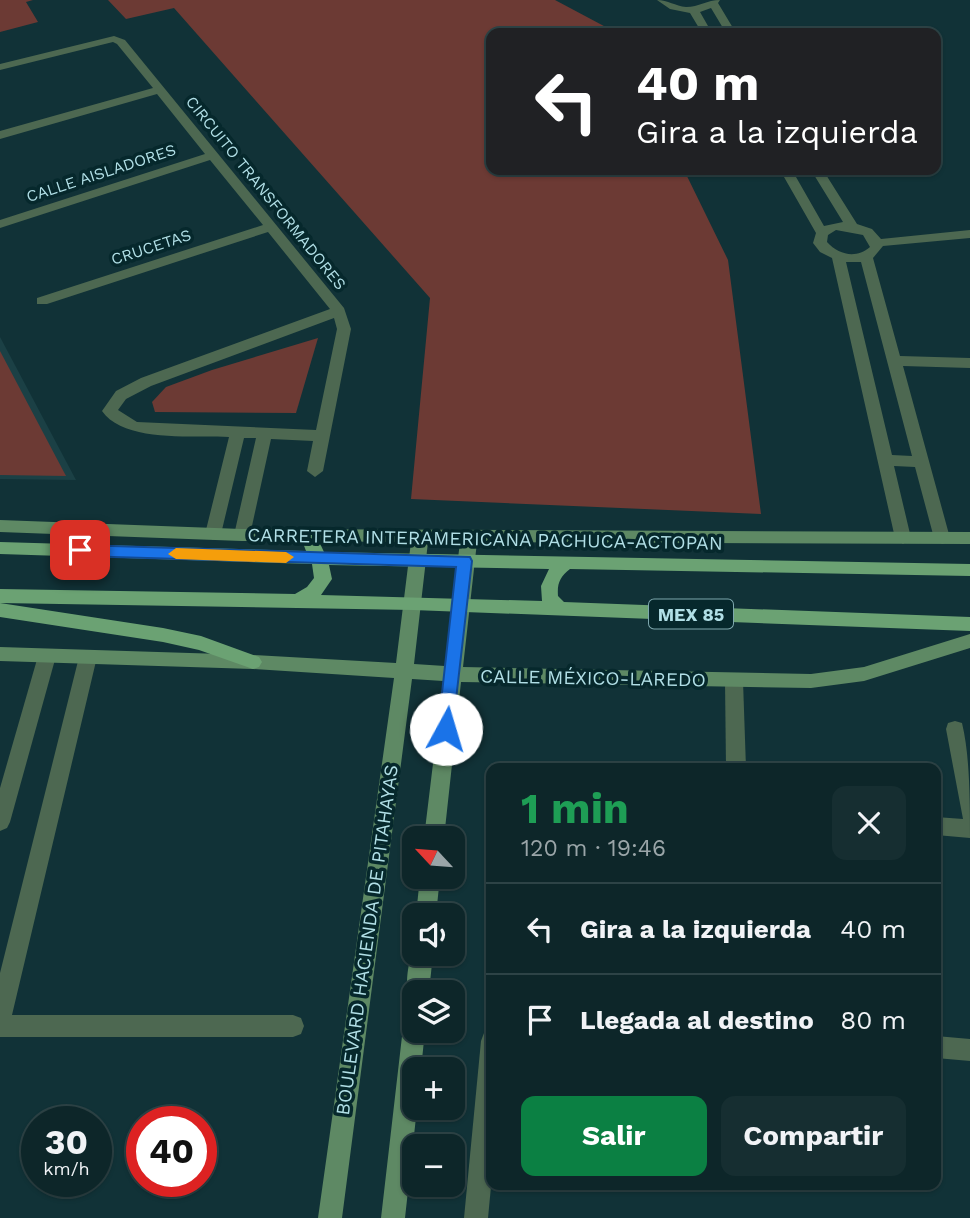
<!DOCTYPE html>
<html lang="es">
<head>
<meta charset="utf-8">
<style>
	:root { --surface:#0d2629; --page:#162e31; --text:#f1f3f6; --muted:#9aa5a8; --line:#2d4346; --accent:#0b8043 }
	body { margin:0; font-family:"Work Sans",sans-serif; background:var(--page); color:var(--text); height:100vh; display:flex; flex-direction:column; font-size:26px; white-space:nowrap }
	* { box-sizing:border-box; margin:0 }
	p { font-size:23px; color:var(--muted) }
	.icon { flex:none; width:38px; height:38px; fill:none; stroke:currentColor; stroke-width:2; stroke-linecap:round; stroke-linejoin:round }
	.map { position:relative; flex:1; overflow:hidden }
	.panel { position:absolute; left:486px; top:763px; width:455px; height:427px; display:flex; flex-direction:column; background:var(--surface); border-radius:14px; box-shadow:0 2px 5px #0004,0 0 0 2px var(--line) }
	.panel>* { flex:none }
	.guide { position:absolute; left:486px; top:28px; width:455px; height:147px; border-radius:14px; box-shadow:0 2px 5px #0004,0 0 0 2px var(--line); background:#202124; color:#fff; overflow:hidden }
	.needle { width:46px; rotate:296deg }
	.tools { position:absolute; left:402px; top:826px; display:grid; gap:14px }
	.tools a { display:grid; place-items:center; width:63px; height:63px; border-radius:14px; background:var(--surface); box-shadow:0 2px 5px #0004,0 0 0 2px var(--line); font-size:35px }
	.speed { position:absolute; left:21px; top:1106px; display:flex; gap:14px; font-size:35px; font-weight:700; text-align:center }
	.speed>* { display:grid; place-content:center; width:91px; height:91px; border-radius:50%; background:var(--surface); box-shadow:0 2px 5px #0004,0 0 0 2px var(--line); line-height:1 }
	.speed small { font-size:18px; font-weight:400 }
	.speed .limit { border:10px solid #d22; background:#fff; color:#111 }
	.pin { position:absolute; display:grid; place-items:center; width:60px; height:60px; color:#fff; margin:-30px; border-radius:14px; box-shadow:0 4px 10px #0006 }
	.me { position:absolute; width:77px; margin:-38px; rotate:6deg; stroke-linejoin:round; filter:drop-shadow(0 0 5px #0008) }
	.turn { display:flex; align-items:center; gap:24px; height:147px; padding:0 35px; font-size:32px }
	.turn .icon { width:91px; height:91px; stroke-width:2.5 }
	.turn b { display:block; font-size:49px; line-height:60px }
	.round { display:grid; place-items:center; flex:none; width:74px; height:74px; border-radius:14px; background:var(--page) }
	.summary { display:flex; align-items:center; justify-content:space-between; height:119px; padding:0 35px }
	h1 { font-size:42px; font-weight:700; line-height:52px; color:#1e9e55 }
	.action { display:flex; gap:14px; margin-top:auto; padding:14px 35px }
	.action a { flex:1; height:80px; border-radius:14px; background:var(--accent); color:#fff; font-size:28px; font-weight:700; line-height:80px; text-align:center }
	.action a+a { background:var(--page); color:var(--text) }
	ul { padding:0; list-style:none }
	li { display:flex; align-items:center; gap:21px; height:91px; padding:0 35px; border-top:2px solid var(--line) }
	li div { flex:1 }
	li b { display:block; font-size:26px }
	li em { font-style:normal }
	.map>svg:first-child { display:block }
	.built { fill:#1b4045 }
	.green { fill:#6c3a34 }
	.lines { fill:none; stroke-linecap:round; stroke-linejoin:round }
	.street { fill:#4d6851; fill-rule:evenodd }
	.secondary { fill:#5e8964; fill-rule:evenodd }
	.primary { fill:#6ba273; fill-rule:evenodd }
	.route { fill:#1a73e8; stroke:#114b97; stroke-width:2 }
	.slow { fill:#f59e0b }
	.labels { text-anchor:middle; dominant-baseline:central; stroke-width:7; stroke-linejoin:round; paint-order:stroke }
	.far-street-label { font-size:16px; fill:#b1dfe6; stroke:#06282c }
	.shield { fill:#06282c; stroke:#7ea8ae; stroke-width:2 }
	.shield-label { font-size:18px; font-weight:bold; fill:#b1dfe6 }
	.street-label { font-size:19px; fill:#b1dfe6; stroke:#06282c }
</style>
</head>
<body>
<div class="map">
<svg width="970" height="1218" viewBox="0 0 970 1218">
	<rect width="100%" height="100%" fill="#113237"/>
	<polygon class="built" points="0,337 76,480 0,479"/>
	<g class="green">
		<polygon points="0,0 33,0 26,2 38,22 0,32"/>
		<polygon points="108,0 555,0 617,33 492,33 492,170 684,170 728,260 761,514 411,499 430,298 174,8 126,19"/>
		<polygon points="318,338 296,413 155,412 152,402 166,387 212,370"/>
		<polygon points="0,351 66,476 0,475"/>
	</g>
	<g class="lines">
		<g class="street">
			<path d="M657,0C668,0 675,6 686,7C699,7 707,0 720,0L718,3L736,33H726L711,8L700,12L712,33H702L690,13L670,9Z"/>
			<path d="M114,36L125,40L344,308L351,329L323,471L315,477L307,471L313,441L271,439L250,535L242,541L234,535L256,438H244L221,534L213,540L205,534L229,437C193,435 124,443 102,411L116,391L141,378L330,309L268,232L47,304H37V298L263,225L210,160L0,228V220L205,154L157,94L0,139V131L153,88L117,44L113,42L0,70V64ZM334,318L337,329L316,430L137,422L118,410L126,399L151,386Z"/>
			<path d="M780,170H792L824,226L843,222L811,170H823L857,224L872,229L881,239L970,230V238L883,246L873,258L900,356L970,358V368L903,366L950,538L948,542L942,544L934,538L915,467L894,466L911,538L903,544L895,538L832,258L820,252L813,243L816,233ZM836,230L863,235L870,247C856,259 839,255 827,242L828,235ZM846,262H861L912,456L892,455Z"/>
			<polygon points="47,649 53,651 56,656 10,822 7,828 0,831 0,788 38,656 41,651"/>
			<polygon points="88,650 94,652 97,657 12,1015 293,1015 301,1018 304,1026 301,1034 293,1037 0,1037 0,973 79,657 82,652"/>
			<polygon points="734,674 740,676 743,681 746,768 726,768 725,681 728,676"/>
			<path d="M955,721L962,723C970,756 970,803 970,838L936,835V817L963,819L946,729L948,723Z"/>
			<polygon points="492,1030 492,1176 488,1218 464,1218 481,1041 484,1033"/>
			<polygon points="936,1036 970,1039 970,1061 936,1058"/>
		</g>
		<g class="secondary">
			<path d="M0,520L242,529L970,532V544L477,542L463,667L811,674L864,667L970,634V648L864,681L811,688L461,682L444,838H424L443,681L412,679L342,1218H318L394,678L253,669L0,661V647L253,655L396,663L411,542L242,541L0,532ZM428,542H460L445,666L414,664Z"/>
			<polygon points="420,877 440,877 436,915 416,915"/>
			<path d="M415,947V954H433L429,992H415V1001L410,999C404,986 408,960 415,947Z"/>
			<polygon points="415,1008 415,1031 425,1031 421,1069 415,1069 417,1108 405,1218 381,1218 404,1019 407,1011"/>
		</g>
		<g class="primary">
			<path d="M308,529L314,531L324,552L970,564V576L570,569C560,577 557,583 558,596L564,602L970,617V631L413,610L0,603V589L295,594L307,587L314,578L312,564L0,554V542L306,551L300,535ZM329,565L549,569L541,586L542,601L321,595L332,579Z"/>
			<polygon points="0,603 163,628 201,636 259,657 262,662 259,667 253,669 199,650 163,642 0,617"/>
		</g>
	</g>
	<polygon class="route" points="80,545 470,557 472,561 452,734 446,736 440,734 438,729 456,567 80,556 72,550"/>
	<polygon class="slow" points="176,548 286,552 294,557 286,563 176,559 168,554"/>
	<g class="labels">
		<g class="far-street-label">
			<text transform="translate(101 173) rotate(-18)">CALLE AISLADORES</text>
			<text transform="translate(266 193) rotate(51)">CIRCUITO TRANSFORMADORES</text>
			<text transform="translate(151 247) rotate(-18)">CRUCETAS</text>
		</g>
		<rect class="shield" x="649" y="599.5" width="84" height="29" rx="5"/>
		<g class="shield-label">
			<text x="691" y="614">MEX 85</text>
		</g>
		<g class="street-label">
			<text transform="translate(485 539) rotate(1)">CARRETERA INTERAMERICANA PACHUCA-ACTOPAN</text>
			<text transform="translate(593 678) rotate(1)">CALLE MÉXICO-LAREDO</text>
			<text transform="translate(367 940) rotate(-82)">BOULEVARD HACIENDA DE PITAHAYAS</text>
		</g>
	</g>
</svg>
<div class="tools">
<a><svg class="needle" viewBox="-14 -14 28 28"><path d="M0-13l5 13h-10z" fill="#e53935"/><path d="M0 13l5-13h-10z" fill="#9aa5a8"/></svg></a>
<a><svg class="icon" aria-label="sound" viewBox="0 0 24 24"><path d="M4 9h4l5-4v14l-5-4H4zM17 9q2 3 0 6"/></svg></a>
<a><svg class="icon" aria-label="layers" viewBox="0 0 24 24"><path d="M12 4l9 5-9 5-9-5zM3 14l9 5 9-5"/></svg></a>
<a>+</a>
<a>−</a>
</div>
<div class="speed"><div>30<small>km/h</small></div><div class="limit">40</div></div>
<div class="pin" style="left:80px;top:550px;background:#d93025"><svg class="icon" aria-label="arrive" viewBox="0 0 24 24"><path d="M6 21V4h12l-3 4 3 4H6"/></svg></div>
<svg class="me" style="left:446px;top:729px" viewBox="-20 -20 40 40"><circle r="19" fill="#fff"/><path d="M0-13L10 11 0 6-10 11z" fill="#1a73e8"/></svg>
<div class="guide">
<div class="turn"><svg class="icon" aria-label="left" viewBox="0 0 24 24"><path d="M17 20v-9H6M10 6l-5 5 5 5"/></svg><div><b>40 m</b>Gira a la izquierda</div></div>
</div>
<section class="panel">
<div class="summary"><div><h1>1 min</h1><p>120 m · 19:46</p></div><a class="round"><svg class="icon" aria-label="close" viewBox="0 0 24 24"><path d="M6 6l12 12M18 6L6 18"/></svg></a></div>
<ul>
<li><svg class="icon" aria-label="left" viewBox="0 0 24 24"><path d="M17 20v-9H6M10 6l-5 5 5 5"/></svg><div><b>Gira a la izquierda</b></div><em>40 m</em></li>
<li><svg class="icon" aria-label="arrive" viewBox="0 0 24 24"><path d="M6 21V4h12l-3 4 3 4H6"/></svg><div><b>Llegada al destino</b></div><em>80 m</em></li>
</ul>
<div class="action"><a>Salir</a><a>Compartir</a></div>
</section>
</div>
</body>
</html>
